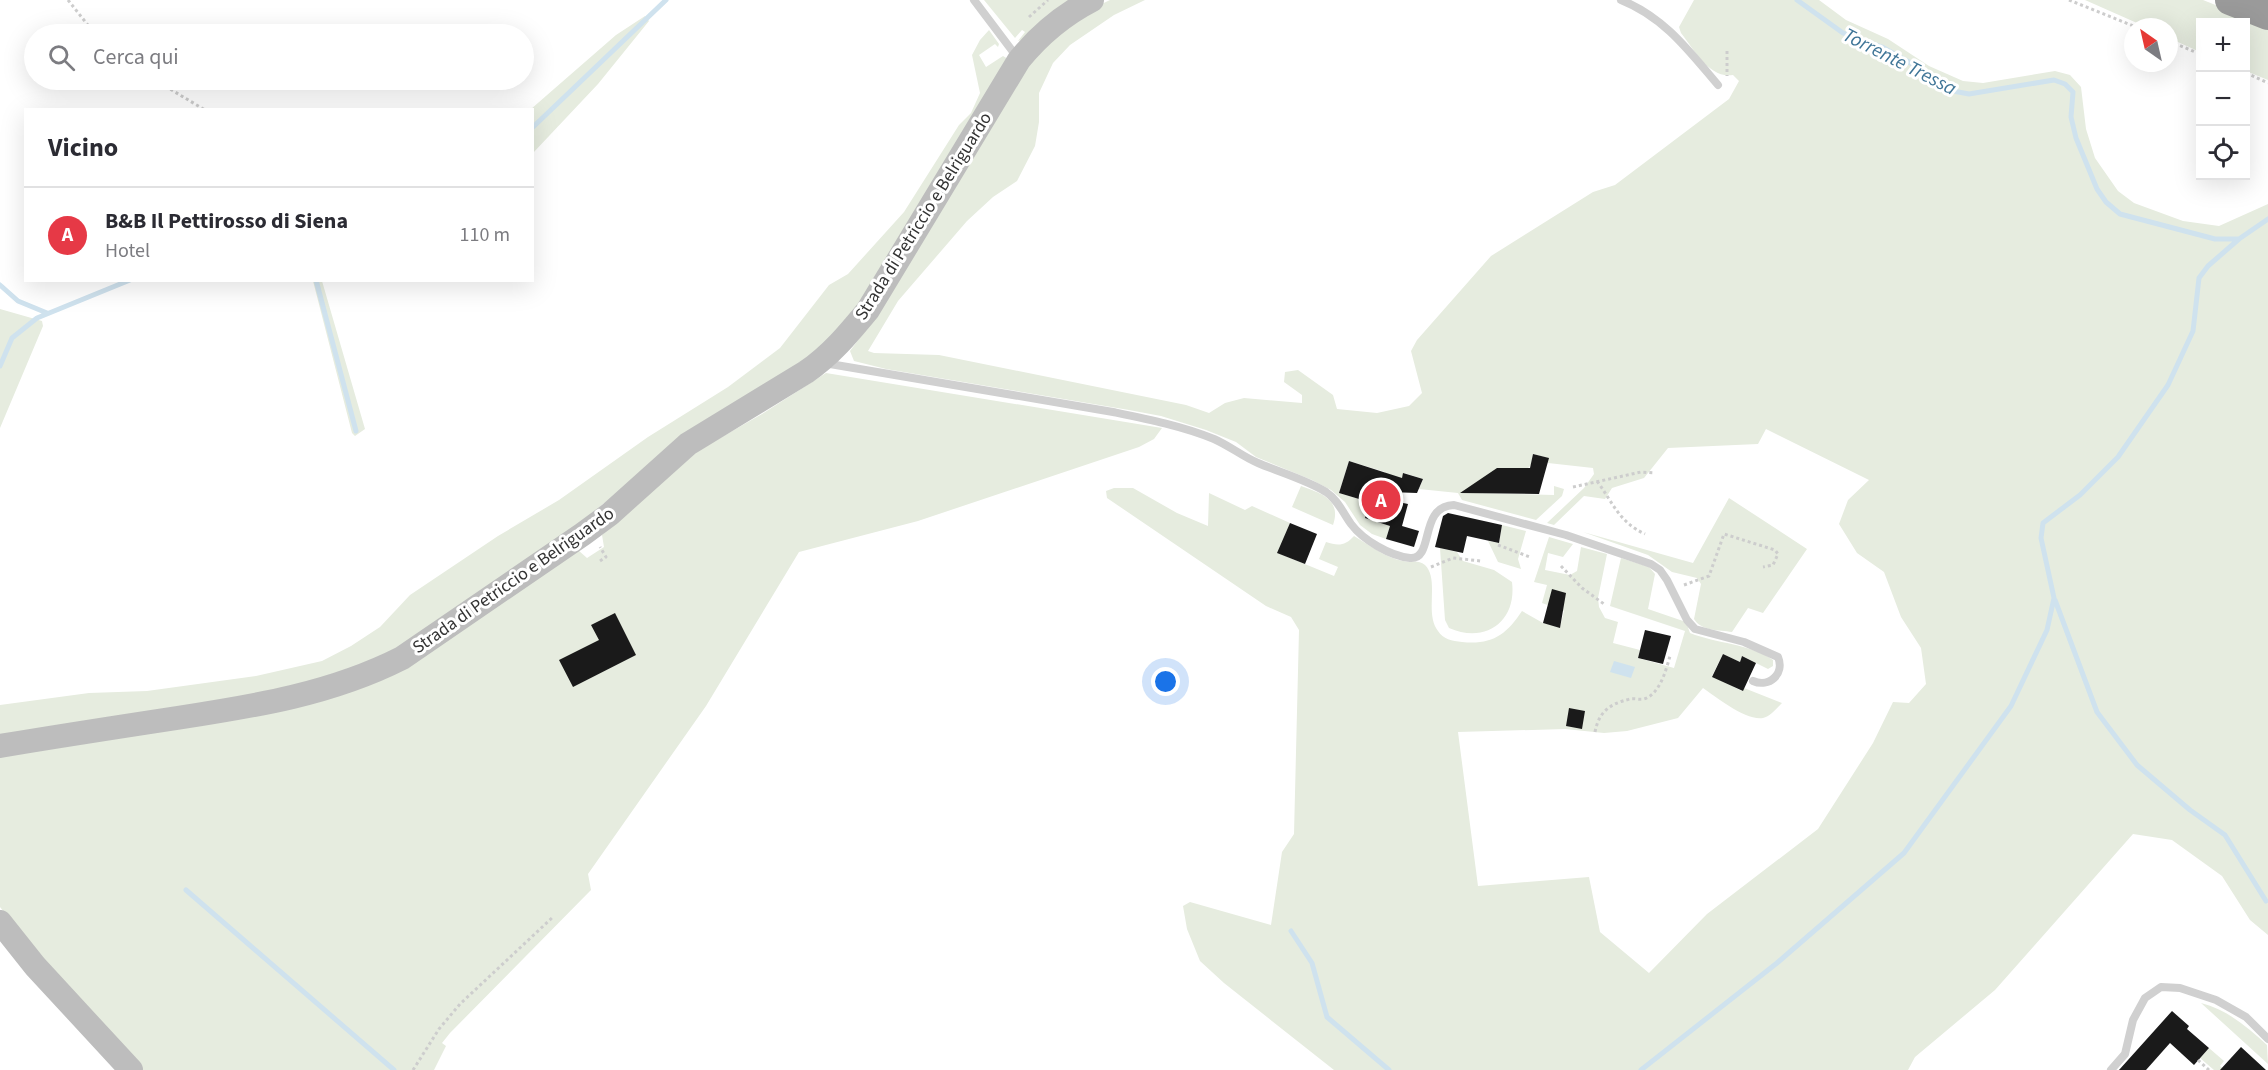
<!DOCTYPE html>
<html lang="it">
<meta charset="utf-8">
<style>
:root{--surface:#fff;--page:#f7f7f7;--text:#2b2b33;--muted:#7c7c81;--line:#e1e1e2;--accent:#e63946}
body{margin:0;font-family:"Source Sans 3",sans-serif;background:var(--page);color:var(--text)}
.controls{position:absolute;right:18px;top:18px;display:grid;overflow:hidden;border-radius:0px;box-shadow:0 6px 24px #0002}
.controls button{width:54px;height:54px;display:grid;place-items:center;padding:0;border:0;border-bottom:2px solid var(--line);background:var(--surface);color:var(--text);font:30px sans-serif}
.compass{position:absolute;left:2124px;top:18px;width:54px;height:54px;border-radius:50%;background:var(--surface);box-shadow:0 6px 24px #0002;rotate:326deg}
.you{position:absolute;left:1166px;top:682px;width:21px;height:21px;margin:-15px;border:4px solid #fff;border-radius:50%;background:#1a73e8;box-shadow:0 0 0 9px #1a73e833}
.badge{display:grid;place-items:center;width:39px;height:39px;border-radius:50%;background:var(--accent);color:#fff;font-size:20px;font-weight:700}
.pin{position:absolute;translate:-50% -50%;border:3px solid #fff;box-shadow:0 2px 6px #0006}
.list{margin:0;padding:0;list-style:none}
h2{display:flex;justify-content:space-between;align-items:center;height:78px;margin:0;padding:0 24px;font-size:26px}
h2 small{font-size:20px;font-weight:400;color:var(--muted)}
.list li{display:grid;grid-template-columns:39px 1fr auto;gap:18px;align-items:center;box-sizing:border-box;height:96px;padding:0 24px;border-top:2px solid var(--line)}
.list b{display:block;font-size:22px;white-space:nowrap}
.list p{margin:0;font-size:20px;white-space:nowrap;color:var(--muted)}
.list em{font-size:20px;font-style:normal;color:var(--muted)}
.icon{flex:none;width:33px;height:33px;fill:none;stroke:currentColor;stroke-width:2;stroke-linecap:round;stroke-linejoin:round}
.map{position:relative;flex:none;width:2268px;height:1070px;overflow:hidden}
.search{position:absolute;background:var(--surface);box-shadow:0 6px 24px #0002;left:24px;top:24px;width:510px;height:66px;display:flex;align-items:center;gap:15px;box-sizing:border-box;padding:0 21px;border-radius:33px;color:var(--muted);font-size:22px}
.panel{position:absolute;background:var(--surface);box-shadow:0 6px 24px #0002;left:24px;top:108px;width:510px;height:174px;border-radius:0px}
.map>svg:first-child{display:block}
.green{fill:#e6ecdf}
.water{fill:#cfe2ee}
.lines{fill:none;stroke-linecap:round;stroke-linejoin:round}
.stream{stroke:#cfe2ee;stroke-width:5}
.building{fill:#1a1a1a}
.path{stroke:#cdcdcd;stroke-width:3;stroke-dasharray:3 3;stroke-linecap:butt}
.lane{stroke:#d0d0d0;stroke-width:8}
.secondary{stroke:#bdbdbd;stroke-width:24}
.highway{stroke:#9a9a9a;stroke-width:30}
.labels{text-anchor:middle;stroke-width:6;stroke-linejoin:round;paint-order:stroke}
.street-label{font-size:18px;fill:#333;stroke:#fff}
.water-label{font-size:20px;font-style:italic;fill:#3f7597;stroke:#fff}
</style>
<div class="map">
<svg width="2268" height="1070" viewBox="0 0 2268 1070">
<rect width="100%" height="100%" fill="#fff"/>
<!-- green -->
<path class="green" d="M 984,0 L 1077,0 L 1025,39 L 1018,41 L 1025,32 L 1022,30 L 1015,38 Z
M 1110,0 L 1145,0 L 1114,15 L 1070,45 L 1053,63 L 1039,93 L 1039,122 L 1035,146 L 1017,181 L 993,197 L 967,221 L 898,301 L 868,351 L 874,353 L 939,355 L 1186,405 L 1209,413 L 1225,403 L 1244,398 L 1302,403 L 1302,395 L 1284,382 L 1285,372 L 1298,370 L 1333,395 L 1337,409 L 1377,413 L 1409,406 L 1422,393 L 1411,351 L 1417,340 L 1491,256 L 1593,192 L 1615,185 L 1729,99 L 1739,81 L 1733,75 C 1709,79 1694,49 1681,33 L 1679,27 L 1694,0 L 1819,0 L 1846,20 L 1888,39 L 1929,66 L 1963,81 L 1983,83 L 2055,71 L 2070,75 L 2081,87 L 2086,129 L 2095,158 L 2118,191 L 2134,203 L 2183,221 L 2219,226 L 2268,204 L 2268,935 L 2250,920 L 2222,876 L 2172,840 L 2133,834 L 1995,990 L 1915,1057 L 1908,1070 L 1334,1070 L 1224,983 L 1200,961 L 1187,929 L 1183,906 L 1190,902 L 1271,925 L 1282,852 L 1294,834 L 1299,630 L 1291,617 L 1266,606 L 1107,498 L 1106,491 L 1114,488 L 1133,488 L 1177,513 L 1208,526 L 1209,493 L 1245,510 L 1252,506 L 1290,523 L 1278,553 L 1334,576 L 1338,567 L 1319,559 L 1326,542 C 1338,546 1345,546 1354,536 C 1369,545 1386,558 1403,561 C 1411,563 1418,559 1425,565 C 1440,580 1424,613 1438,631 C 1443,639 1452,641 1462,642 C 1492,645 1506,635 1522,611 L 1543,623 L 1560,627 L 1564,611 L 1542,603 L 1547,585 L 1534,582 L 1549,537 L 1573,544 L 1563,557 L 1548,553 L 1545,570 L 1570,575 L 1577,571 L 1581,547 L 1607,554 L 1598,598 L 1599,607 L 1605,618 L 1618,622 L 1613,643 L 1640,650 L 1638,658 L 1674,668 L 1685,631 L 1610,606 L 1621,558 L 1649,567 L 1655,574 L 1648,609 L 1686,622 L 1690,633 C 1717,644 1749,643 1773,660 L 1773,666 L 1768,669 L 1742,656 L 1740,662 L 1723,654 L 1712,676 L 1742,691 L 1744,688 L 1782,703 C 1777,708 1770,717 1763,718 C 1746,721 1716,697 1703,688 L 1678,718 L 1627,731 L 1604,733 L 1565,729 L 1458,732 L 1478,886 L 1589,877 L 1600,932 L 1649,973 L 1707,914 L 1818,829 L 1873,743 L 1893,702 L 1909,703 L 1926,684 L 1921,648 L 1901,617 L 1884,572 L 1857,553 L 1839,524 L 1848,500 L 1869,480 L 1766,429 L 1758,444 L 1668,448 L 1644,478 L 1612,488 L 1605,499 L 1584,496 L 1554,525 L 1547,523 L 1584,488 L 1594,474 L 1593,468 L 1548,463 L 1548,458 L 1533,454 L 1531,465 L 1528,468 L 1473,493 L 1554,495 L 1554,486 L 1564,489 L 1562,496 L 1536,520 L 1462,500 L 1458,493 L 1419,489 L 1423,479 L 1404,473 L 1396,494 L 1381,489 L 1385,472 L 1349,461 L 1339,493 L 1369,502 L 1365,518 L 1390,526 L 1386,539 L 1372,534 L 1360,525 L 1345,502 L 1331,490 L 1312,480 L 1256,457 L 1236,442 L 1206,430 L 1161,416 L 1129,410 L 886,369 L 854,361 L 850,351 L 876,316 L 1028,64 L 1077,16 Z
M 2085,0 L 2203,0 L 2268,26 L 2268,80 L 2246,71 L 2246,22 L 2200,22 L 2200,52 L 2169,38 L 2169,27 L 2146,27 Z
M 645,16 L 649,21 L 598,84 L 533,153 L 532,110 L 531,109 L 616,35 Z
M 989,30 L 999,44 L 998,47 L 995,44 L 979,55 L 986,67 L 1003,56 L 1008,59 L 859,306 L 807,361 L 603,504 L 575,527 L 396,650 L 374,661 L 268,694 L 0,737 L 0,705 L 89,693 L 147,691 L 256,676 L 322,661 L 351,646 L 380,627 L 410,595 L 498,536 L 559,500 L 648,437 L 728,387 L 780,348 L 829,285 L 848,274 L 904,212 L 959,125 L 971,113 L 980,93 L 972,55 L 980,40 Z
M 313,281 L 322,281 L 365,429 L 355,436 L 352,433 Z
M 0,309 L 42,321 L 43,326 L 0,428 Z
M 826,373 L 1162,428 L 1154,439 L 1139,447 L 918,521 L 799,552 L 706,706 L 588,874 L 591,890 L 450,1033 L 442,1043 L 446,1046 L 434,1070 L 143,1070 L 40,960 L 0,907 L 0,754 L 326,696 L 578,550 L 587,558 L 604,547 L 602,535 L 699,450 L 762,414 Z
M 1301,486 C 1320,493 1342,499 1333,525 L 1292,507 Z
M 1729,498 L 1807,549 L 1763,613 L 1748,608 L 1732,632 C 1719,630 1701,631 1694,619 L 1701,584 L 1697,578 L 1672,572 L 1648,555 L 1583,532 L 1693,563 Z
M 1502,525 L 1526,531 L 1518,559 L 1521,569 L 1498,562 L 1488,541 L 1499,543 Z
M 1440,548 L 1457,552 L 1463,561 L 1494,570 L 1512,582 C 1517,622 1485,644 1449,628 L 1445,620 Z
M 2201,1003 C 2228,1010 2247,1027 2267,1045 L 2268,1064 Z
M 2209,1048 L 2224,1061 L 2220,1066 L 2225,1070 L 2214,1070 L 2200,1058 Z"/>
<!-- water -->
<path class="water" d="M 1614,661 L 1635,667 L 1631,678 L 1610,672 Z"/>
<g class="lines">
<!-- stream -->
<path class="stream" d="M 1797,0 L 1843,33 L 1882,47 L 1923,70 L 1953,91 L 1969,94 L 2054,80 L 2065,84 L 2073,92 L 2071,117 L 2076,138 L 2097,189 L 2106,202 L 2120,214 L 2215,239 L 2239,239 L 2268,219
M 532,128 L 666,0
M 316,280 L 356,431
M 0,285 L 18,301 L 47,313
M 0,366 L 12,338 L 37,318 L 130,280
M 2055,600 L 2097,712 L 2137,765 L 2190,810 L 2225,835 L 2266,901
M 186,890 L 394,1070
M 1291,931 L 1312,963 L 1327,1017 L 1389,1070
M 1641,1070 L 1777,963 L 1904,853 L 2011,706 L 2047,630 L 2054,598 L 2041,538 L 2043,523 L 2080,495 L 2118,457 L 2168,385 L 2193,331 L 2199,278 L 2208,266 L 2239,239"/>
</g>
<!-- building -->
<path class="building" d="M 1533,454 L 1549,458 L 1539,494 L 1460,493 L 1497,468 L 1530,468 Z
M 1349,461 L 1402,478 L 1403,473 L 1423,479 L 1417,493 L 1389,492 L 1389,500 L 1408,504 L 1402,526 L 1419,531 L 1414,547 L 1386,539 L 1390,526 L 1365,518 L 1369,502 L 1339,493 Z
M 1448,513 L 1502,525 L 1499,543 L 1467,536 L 1463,553 L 1435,547 L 1443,516 Z
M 1290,523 L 1317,534 L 1305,564 L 1277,553 Z
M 1552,589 L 1566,593 L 1560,628 L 1543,623 Z
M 615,613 L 636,655 L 573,687 L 559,660 L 599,640 L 591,625 Z
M 1645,630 L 1671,636 L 1663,664 L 1638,658 Z
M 1723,654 L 1740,662 L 1742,656 L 1756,663 L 1743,691 L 1712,677 Z
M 1569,708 L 1585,711 L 1582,729 L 1566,726 Z
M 2172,1011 L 2189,1026 L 2187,1029 L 2209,1048 L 2194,1065 L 2170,1043 L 2146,1070 L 2119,1070 Z
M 2241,1047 L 2266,1070 L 2220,1070 Z"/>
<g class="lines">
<!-- path -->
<path class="path" d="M 68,0 L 95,34
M 2069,0 L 2136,27
M 1029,17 L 1048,0
M 2169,41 L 2200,54
M 1727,51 L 1727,76
M 2246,73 L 2268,83
M 155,80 L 205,110
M 1597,481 C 1613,503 1619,522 1645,534
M 1573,487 L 1641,472 L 1655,473
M 1498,545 L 1530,557
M 600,561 L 606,557 L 600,547
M 1561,566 L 1582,588 L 1604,604
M 1431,567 L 1453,558 L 1481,561
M 1684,585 L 1709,576 L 1724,534 L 1775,550 L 1778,554 L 1773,565 L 1763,567
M 1595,732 C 1599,712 1609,704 1630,699 C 1634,698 1639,700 1644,699 C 1660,694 1666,670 1670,656
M 2198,1060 L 2209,1070
M 413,1070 L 439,1029 L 460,1004 L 554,916"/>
<!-- lane -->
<path class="lane" d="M 974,0 L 1017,57
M 1621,0 C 1664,17 1689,51 1718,85
M 824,363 L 1113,412 C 1147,419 1182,426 1214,439 C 1230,446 1243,457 1258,463 C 1279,472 1307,480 1326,492 C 1338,500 1343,513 1351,524 C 1363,540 1390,556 1410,558 C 1435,560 1418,506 1454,505 L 1566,535 L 1651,564 L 1660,570 L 1667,580 L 1687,620 L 1695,629 L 1744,642 L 1778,657 C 1785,674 1769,688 1753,681
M 2111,1070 L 2125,1054 L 2133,1020 L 2145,998 L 2161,987 L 2180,988 L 2216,1000 L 2246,1017 L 2268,1039"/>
<!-- secondary -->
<path class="secondary" d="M 0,746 C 59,736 118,727 177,718 C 255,706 331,694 402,658 L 583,534 L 610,514 L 688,444 L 806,372 C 831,355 849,333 868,310 L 1019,60 C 1040,34 1063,15 1092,0
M 0,922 L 35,966 L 131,1070"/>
<!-- highway -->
<path class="highway" d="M 2230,0 L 2268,15"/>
</g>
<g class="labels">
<!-- street labels -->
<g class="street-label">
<text transform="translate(923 216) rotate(-58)" y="6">Strada di Petriccio e Belriguardo</text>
<text transform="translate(513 580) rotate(-35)" y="6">Strada di Petriccio e Belriguardo</text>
</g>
<!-- water labels -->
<g class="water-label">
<text transform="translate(1900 61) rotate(27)" y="7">Torrente Tressa</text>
</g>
</g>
</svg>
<div class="controls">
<button>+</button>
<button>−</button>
<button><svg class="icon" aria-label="locate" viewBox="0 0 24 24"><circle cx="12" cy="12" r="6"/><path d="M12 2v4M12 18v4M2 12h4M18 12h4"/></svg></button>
</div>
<svg class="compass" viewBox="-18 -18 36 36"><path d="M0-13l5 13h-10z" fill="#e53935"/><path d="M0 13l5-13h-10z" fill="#7c7c81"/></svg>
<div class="you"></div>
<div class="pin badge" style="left:1381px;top:500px">A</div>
<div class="search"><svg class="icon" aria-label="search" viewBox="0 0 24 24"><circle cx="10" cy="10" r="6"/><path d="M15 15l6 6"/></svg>Cerca qui</div>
<section class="panel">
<h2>Vicino<small></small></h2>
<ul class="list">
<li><span class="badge">A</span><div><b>B&amp;B Il Pettirosso di Siena</b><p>Hotel</p></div><em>110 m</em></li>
</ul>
</section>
</div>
